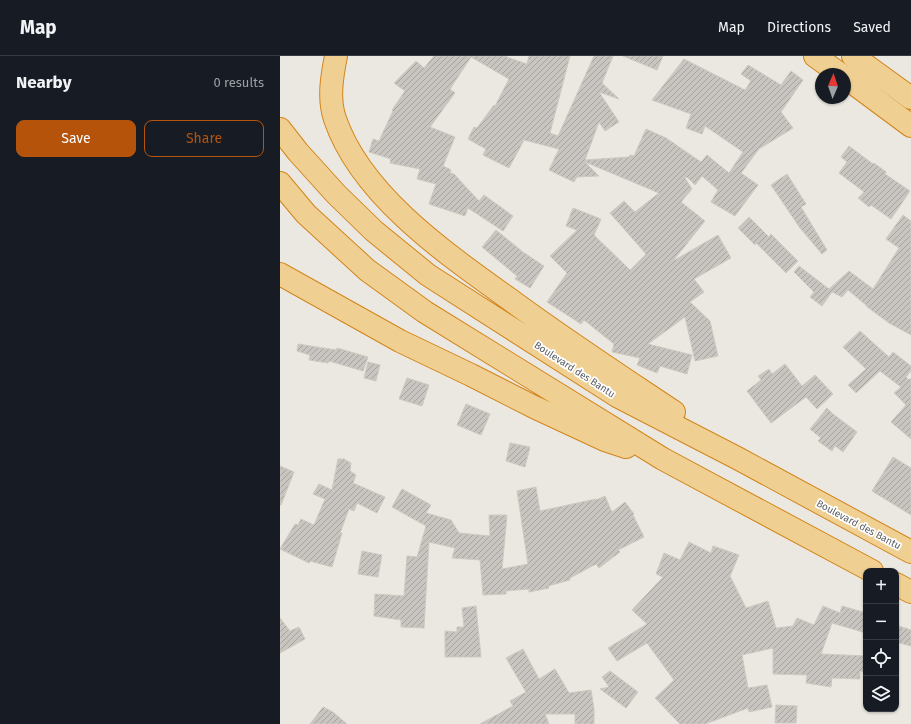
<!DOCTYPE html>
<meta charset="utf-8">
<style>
:root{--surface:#171b24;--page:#242831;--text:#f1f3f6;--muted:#9ea1a6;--line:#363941;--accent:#b45309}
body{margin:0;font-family:"Fira Sans",sans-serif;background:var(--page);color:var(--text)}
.controls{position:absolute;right:12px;bottom:12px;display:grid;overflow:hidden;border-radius:8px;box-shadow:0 1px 3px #0004}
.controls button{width:36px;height:36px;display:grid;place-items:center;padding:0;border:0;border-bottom:1px solid var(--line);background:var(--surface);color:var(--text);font:20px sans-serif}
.compass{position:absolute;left:535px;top:12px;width:36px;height:36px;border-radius:50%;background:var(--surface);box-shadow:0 1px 3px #0004;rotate:2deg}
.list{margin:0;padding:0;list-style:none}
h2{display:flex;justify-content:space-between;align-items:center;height:52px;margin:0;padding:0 16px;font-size:17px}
h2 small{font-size:13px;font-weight:400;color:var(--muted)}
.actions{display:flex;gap:8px;padding:12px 16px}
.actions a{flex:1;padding:9px 0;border:1px solid var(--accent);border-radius:8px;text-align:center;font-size:14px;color:var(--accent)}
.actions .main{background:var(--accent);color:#fff}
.icon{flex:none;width:22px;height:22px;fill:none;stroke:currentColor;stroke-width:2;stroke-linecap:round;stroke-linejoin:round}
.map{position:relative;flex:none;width:631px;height:668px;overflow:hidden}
header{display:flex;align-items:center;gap:24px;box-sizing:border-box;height:56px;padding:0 20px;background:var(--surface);border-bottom:1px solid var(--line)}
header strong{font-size:19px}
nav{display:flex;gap:22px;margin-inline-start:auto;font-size:14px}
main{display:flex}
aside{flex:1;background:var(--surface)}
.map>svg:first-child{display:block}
.building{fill:url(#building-hatch);stroke:#cfc9c0}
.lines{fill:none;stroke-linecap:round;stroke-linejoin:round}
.highway-casing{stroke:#d2851a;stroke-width:24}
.highway{stroke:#f0cf93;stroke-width:22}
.labels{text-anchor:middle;stroke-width:3.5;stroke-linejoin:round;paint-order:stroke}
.street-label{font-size:10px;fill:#5a5d60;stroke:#fff}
</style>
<header>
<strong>Map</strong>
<nav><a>Map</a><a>Directions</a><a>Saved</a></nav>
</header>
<main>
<aside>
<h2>Nearby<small>0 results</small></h2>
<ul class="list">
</ul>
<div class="actions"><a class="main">Save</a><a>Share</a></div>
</aside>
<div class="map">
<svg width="631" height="668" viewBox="0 0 631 668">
<defs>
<pattern id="building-hatch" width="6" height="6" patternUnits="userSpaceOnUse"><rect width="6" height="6" fill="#c8c5c0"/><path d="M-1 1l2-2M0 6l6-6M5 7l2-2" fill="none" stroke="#a5a39f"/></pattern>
</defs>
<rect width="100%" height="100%" fill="#ebe8e1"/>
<!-- building -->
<path class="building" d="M 154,0 L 224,0 L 247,8 L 249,0 L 290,0 L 270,77 L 278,80 L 314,0 L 333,0 L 322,27 L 339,43 L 319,36 L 339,66 L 325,75 L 319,66 L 305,104 L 349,101 L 350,99 L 354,100 L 366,73 L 386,82 L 421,106 L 427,99 L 449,117 L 463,96 L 425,70 L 422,78 L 406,72 L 411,58 L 372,44 L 404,3 L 465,34 L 471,25 L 461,18 L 468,9 L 501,29 L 511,15 L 523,24 L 501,56 L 513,72 L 479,93 L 461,117 L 478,129 L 455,160 L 431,146 L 438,134 L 422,120 L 415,129 L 407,121 L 405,122 L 412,133 L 401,146 L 425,165 L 393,205 L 438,179 L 451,202 L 414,223 L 424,236 L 410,246 L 430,265 L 438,300 L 415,305 L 405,261 L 368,288 L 412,299 L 407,318 L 380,310 L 377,317 L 357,309 L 360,302 L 332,296 L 334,288 L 304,264 L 301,268 L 267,246 L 287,217 L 270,200 L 297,174 L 286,170 L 293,152 L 321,163 L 314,179 L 350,214 L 366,198 L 330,157 L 344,145 L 355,156 L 379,137 L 305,106 L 319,120 L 297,121 L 294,126 L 269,114 L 279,93 L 244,84 L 229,112 L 203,99 L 206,93 L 188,83 L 194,71 L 197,72 L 214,49 L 215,50 L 229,23 L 191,1 L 170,33 L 175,37 L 150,71 L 175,81 L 163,110 L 171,114 L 170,117 L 174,118 L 199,145 L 204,139 L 233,160 L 223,175 L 188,152 L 185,160 L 149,148 L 156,128 L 137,123 L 140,113 L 110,107 L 111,103 L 89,96 L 93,83 L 99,85 L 113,55 L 112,54 L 125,35 L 114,27 L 136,5 L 144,12 Z
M 343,0 L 383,0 L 377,14 Z
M 569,90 L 593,108 L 594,107 L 606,116 L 605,118 L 630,135 L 611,163 L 591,149 L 589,151 L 578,142 L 584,136 L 559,117 L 567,106 L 561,101 Z
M 507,118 L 526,148 L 521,151 L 547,194 L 542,198 L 520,172 L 491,129 Z
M 623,159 L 631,165 L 631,279 L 609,267 L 586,250 L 586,249 L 568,234 L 562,241 L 552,236 L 542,250 L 530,241 L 534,236 L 514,216 L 519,210 L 549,233 L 569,215 L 593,233 L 619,192 L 606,183 Z
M 469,161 L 489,181 L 491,178 L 518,205 L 506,217 L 476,187 L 475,189 L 458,172 Z
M 216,174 L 243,196 L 264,210 L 250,232 L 235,223 L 237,220 L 202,191 Z
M 580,275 L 609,301 L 613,296 L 631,310 L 631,315 L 626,321 L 629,324 L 631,322 L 631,383 L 611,366 L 626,349 L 614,337 L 621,331 L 600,315 L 576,337 L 568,329 L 586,313 L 563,291 Z
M 18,288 L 56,294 L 57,292 L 88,301 L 83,315 L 49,305 L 48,307 L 29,304 L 30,299 L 17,295 Z
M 88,306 L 100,309 L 96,325 L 84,322 Z
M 505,308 L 522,330 L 535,319 L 553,338 L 537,353 L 526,341 L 491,367 L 467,335 L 481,324 L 478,320 L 489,313 L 492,318 Z
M 127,322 L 149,329 L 142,350 L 119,343 Z
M 186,348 L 210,358 L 201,379 L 177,369 Z
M 547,352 L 553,358 L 577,376 L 563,396 L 555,390 L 552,395 L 538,385 L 541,382 L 530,373 Z
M 230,387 L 250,391 L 245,411 L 226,405 Z
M 613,401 L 631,412 L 631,459 L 592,435 Z
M 58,403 L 64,403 L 71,407 L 70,415 L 76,419 L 73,427 L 105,441 L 97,457 L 77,447 L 74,455 L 69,453 L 60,477 L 62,477 L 52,511 L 30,505 L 29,507 L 0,493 L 15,468 L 18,469 L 21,463 L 34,469 L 45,443 L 33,438 L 39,428 L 52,434 Z
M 0,410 L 14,416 L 1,449 L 0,449 Z
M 256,431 L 260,455 L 316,443 L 316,444 L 325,440 L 332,456 L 345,446 L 354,458 L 353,459 L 364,481 L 338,494 L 340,496 L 319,512 L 316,508 L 290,522 L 290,524 L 268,530 L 269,532 L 249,536 L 249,533 L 226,535 L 226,538 L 203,539 L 200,504 L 172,502 L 175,492 L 149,486 L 144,572 L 121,571 L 121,564 L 94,560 L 95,538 L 124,540 L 127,500 L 137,501 L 146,470 L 112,451 L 122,433 L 151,449 L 146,457 L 171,464 L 179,477 L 210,480 L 209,459 L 227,459 L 222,513 L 248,508 L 237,435 Z
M 409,486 L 431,497 L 433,490 L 459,499 L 450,520 L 466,552 L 488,545 L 496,572 L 513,570 L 517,562 L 534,569 L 543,550 L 560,557 L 562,550 L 586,557 L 586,577 L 552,567 L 541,598 L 586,600 L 585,616 L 580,615 L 580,623 L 552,622 L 551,631 L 526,627 L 527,619 L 493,618 L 493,592 L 462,599 L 468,632 L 487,629 L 492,651 L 469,656 L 468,652 L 425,668 L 400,668 L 375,642 L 394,624 L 367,587 L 337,605 L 328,592 L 367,568 L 352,554 L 383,521 L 376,518 L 384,497 L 400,504 Z
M 82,495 L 102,499 L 98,521 L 78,518 Z
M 196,550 L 201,601 L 165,601 L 165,575 L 177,576 L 177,571 L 184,571 L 182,552 Z
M 0,562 L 10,575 L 19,571 L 25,583 L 0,597 Z
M 616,569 L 631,574 L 631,590 L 616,586 Z
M 243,593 L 259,623 L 275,613 L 289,637 L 311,634 L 314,653 L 314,668 L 295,668 L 295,658 L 265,658 L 269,668 L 200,668 L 233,650 L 230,645 L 246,636 L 226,602 Z
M 330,615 L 358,636 L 346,652 L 320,633 L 329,631 L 322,621 Z
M 496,649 L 517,650 L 516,667 L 495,667 Z
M 43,651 L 53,656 L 67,668 L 30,668 Z"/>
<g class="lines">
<defs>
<path id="highway" d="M 56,0 C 52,20 48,43 55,63 C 81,140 168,199 232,245 C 285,284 340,320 394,356
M 535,0 L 560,18
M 573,0 L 631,42
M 565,21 L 631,70
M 0,73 L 18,96 L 56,138 L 94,175 L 148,219 L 337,340 L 459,403 L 631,496
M 0,127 L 26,158 L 87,214 L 145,256 L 383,403 L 592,515
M 0,218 L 120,285 L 191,319 L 254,351 L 325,384 L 346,391
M 616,528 L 631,536"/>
</defs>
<!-- highway casing -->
<use href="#highway" class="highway-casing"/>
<!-- highway -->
<use href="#highway" class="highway"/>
</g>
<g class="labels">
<!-- street labels -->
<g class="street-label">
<text transform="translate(295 313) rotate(33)" y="4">Boulevard des Bantu</text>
<text transform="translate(579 468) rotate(28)" y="4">Boulevard des Bantu</text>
</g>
</g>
</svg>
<div class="controls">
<button>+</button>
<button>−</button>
<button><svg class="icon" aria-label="locate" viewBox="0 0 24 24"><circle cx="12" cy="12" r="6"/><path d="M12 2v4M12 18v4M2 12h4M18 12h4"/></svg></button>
<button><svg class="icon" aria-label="layers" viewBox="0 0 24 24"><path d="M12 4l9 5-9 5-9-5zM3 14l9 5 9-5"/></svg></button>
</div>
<svg class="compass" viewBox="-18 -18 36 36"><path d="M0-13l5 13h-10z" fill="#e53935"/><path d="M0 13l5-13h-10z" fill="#9ea1a6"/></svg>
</div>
</main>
